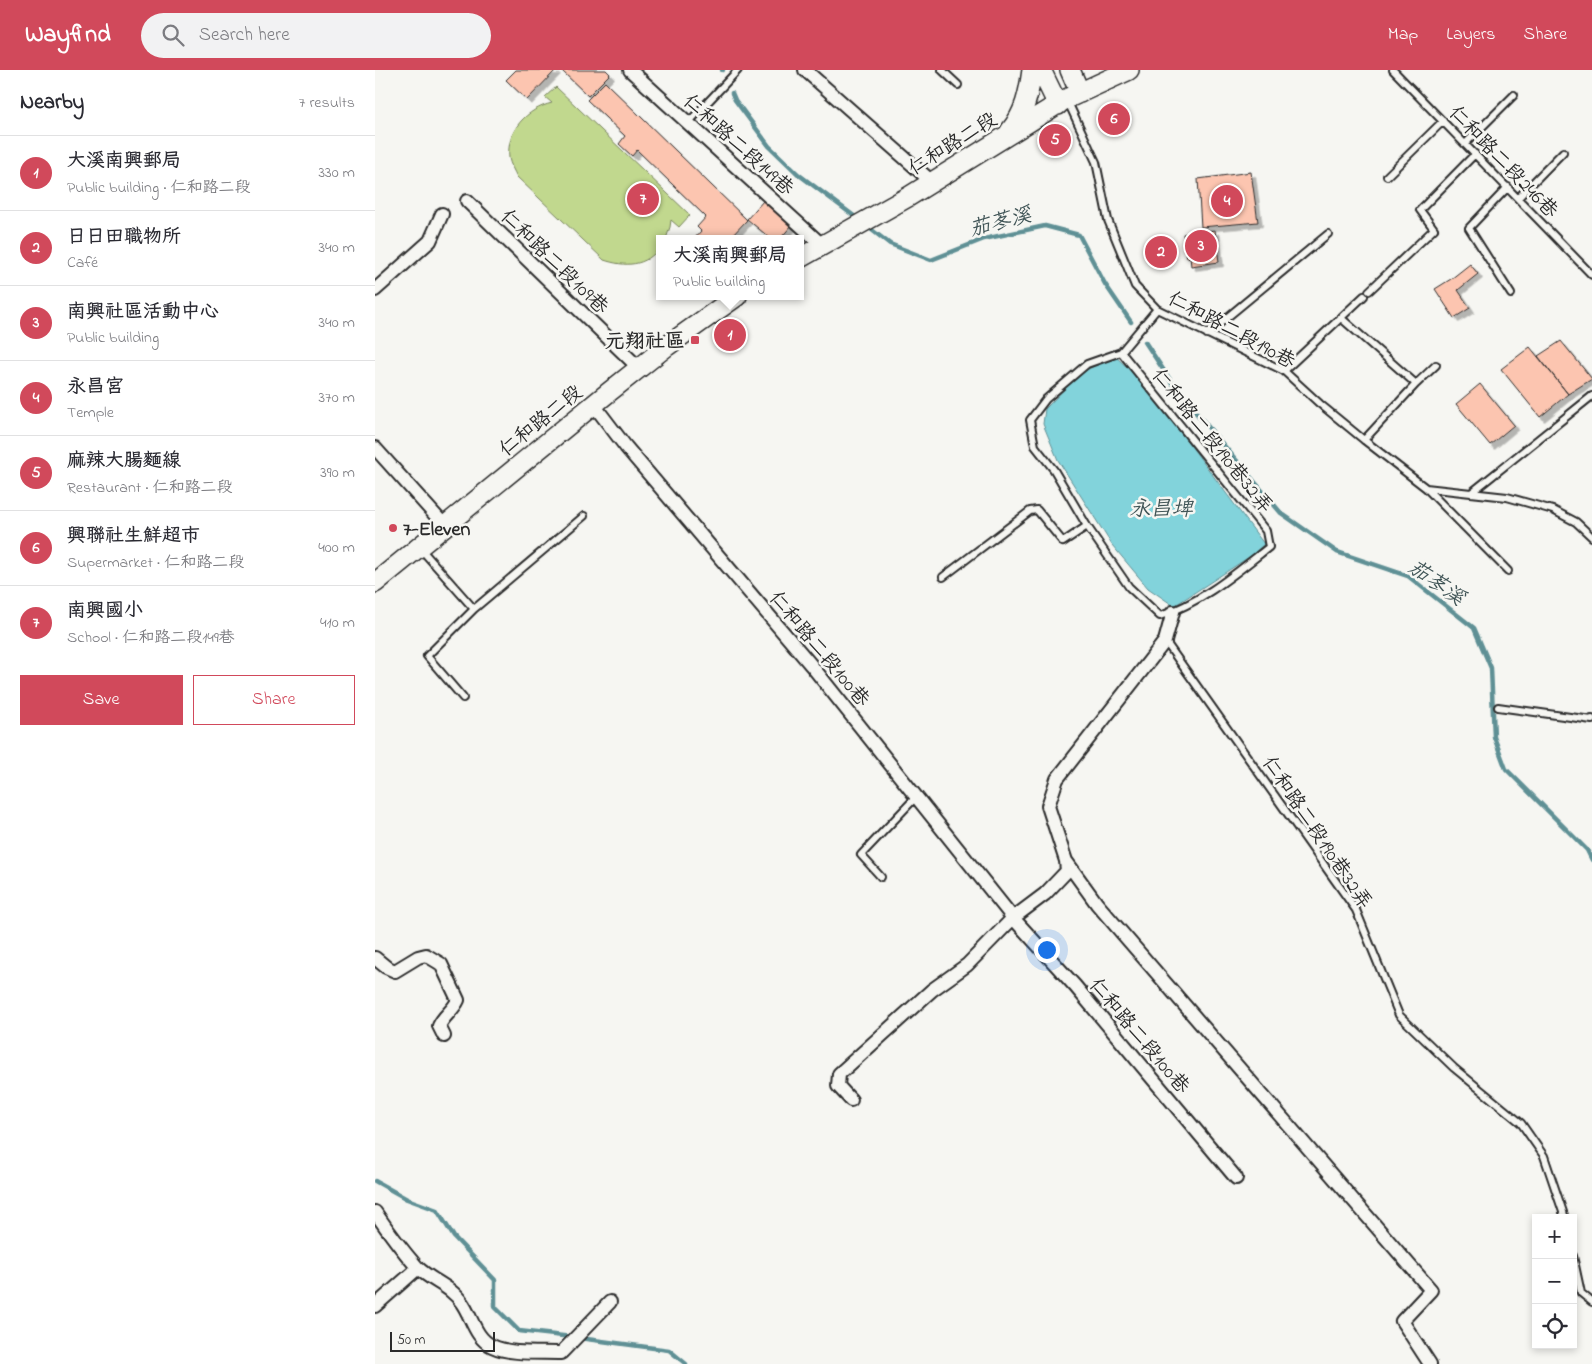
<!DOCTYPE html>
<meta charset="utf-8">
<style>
:root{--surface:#fff;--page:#f2f2f3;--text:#2b2b33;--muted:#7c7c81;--line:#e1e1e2;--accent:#d1495b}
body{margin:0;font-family:"Indie Flower","LXGW WenKai TC",sans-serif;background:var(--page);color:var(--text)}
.controls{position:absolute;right:15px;bottom:15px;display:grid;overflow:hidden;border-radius:0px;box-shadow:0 2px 8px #0003}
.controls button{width:45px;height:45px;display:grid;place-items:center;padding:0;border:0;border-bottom:1px solid var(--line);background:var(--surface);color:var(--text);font:25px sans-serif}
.scale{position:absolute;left:15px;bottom:12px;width:105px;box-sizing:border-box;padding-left:5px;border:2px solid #2b2b2b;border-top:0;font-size:14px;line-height:18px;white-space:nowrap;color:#2b2b2b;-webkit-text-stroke:4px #f6f6f2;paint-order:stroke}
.you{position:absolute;left:671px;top:879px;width:18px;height:18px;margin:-12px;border:4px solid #fff;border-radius:50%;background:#1a73e8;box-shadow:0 0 0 8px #1a73e833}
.badge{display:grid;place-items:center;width:32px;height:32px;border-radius:50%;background:var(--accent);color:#fff;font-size:16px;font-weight:700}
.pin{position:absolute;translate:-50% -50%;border:2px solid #fff;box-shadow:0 1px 5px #0006}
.popup{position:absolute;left:281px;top:165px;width:148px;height:65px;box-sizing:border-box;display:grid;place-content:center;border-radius:0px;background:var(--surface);filter:drop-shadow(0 1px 4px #0005);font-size:16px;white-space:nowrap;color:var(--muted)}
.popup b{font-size:19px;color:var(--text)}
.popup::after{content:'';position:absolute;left:50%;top:100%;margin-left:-10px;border:10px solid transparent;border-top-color:var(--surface)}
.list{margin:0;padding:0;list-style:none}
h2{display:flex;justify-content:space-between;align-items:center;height:65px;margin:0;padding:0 20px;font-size:21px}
h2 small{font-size:16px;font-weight:400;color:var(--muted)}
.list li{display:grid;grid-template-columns:32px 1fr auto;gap:15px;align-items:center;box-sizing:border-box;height:75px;padding:0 20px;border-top:1px solid var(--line)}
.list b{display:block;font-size:19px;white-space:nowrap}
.list p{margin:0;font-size:16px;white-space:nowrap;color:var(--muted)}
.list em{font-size:16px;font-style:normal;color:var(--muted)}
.actions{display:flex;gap:10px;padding:15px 20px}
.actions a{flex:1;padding:11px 0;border:1px solid var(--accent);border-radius:0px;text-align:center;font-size:18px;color:var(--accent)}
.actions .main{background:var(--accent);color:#fff}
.icon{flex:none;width:28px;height:28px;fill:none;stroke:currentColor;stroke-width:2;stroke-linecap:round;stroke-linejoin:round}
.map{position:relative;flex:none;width:1217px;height:1294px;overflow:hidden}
header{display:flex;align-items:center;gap:30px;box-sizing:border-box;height:70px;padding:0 25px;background:var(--accent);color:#fff}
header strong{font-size:24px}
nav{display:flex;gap:28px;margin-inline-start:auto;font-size:18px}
.search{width:350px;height:45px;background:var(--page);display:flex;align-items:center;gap:12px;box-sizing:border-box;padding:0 18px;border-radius:28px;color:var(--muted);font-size:19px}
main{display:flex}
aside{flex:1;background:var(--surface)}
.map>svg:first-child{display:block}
.green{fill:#c1d88e;stroke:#76825c}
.water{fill:#82d3db;stroke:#5f9095}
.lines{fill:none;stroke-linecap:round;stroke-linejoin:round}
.stream{stroke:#5f9095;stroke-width:4.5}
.building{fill:#fcc5b0;stroke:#2b2b2b;filter:url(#shadow)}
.lane-casing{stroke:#2b2b2b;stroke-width:10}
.street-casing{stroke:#2b2b2b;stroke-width:16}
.secondary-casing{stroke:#2b2b2b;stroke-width:22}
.lane{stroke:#f6f6f2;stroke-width:6}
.street{stroke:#f6f6f2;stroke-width:12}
.secondary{stroke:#f6f6f2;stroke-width:19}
.poi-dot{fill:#d1495b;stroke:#f6f6f2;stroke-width:2}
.labels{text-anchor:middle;stroke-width:5;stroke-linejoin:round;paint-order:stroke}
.street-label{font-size:20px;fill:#2b2b2b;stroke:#f6f6f2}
.poi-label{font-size:20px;font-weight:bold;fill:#2b2b2b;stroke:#f6f6f2;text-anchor:end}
.water-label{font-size:21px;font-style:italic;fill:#415557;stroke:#f6f6f2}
</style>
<header>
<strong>Wayfind</strong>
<div class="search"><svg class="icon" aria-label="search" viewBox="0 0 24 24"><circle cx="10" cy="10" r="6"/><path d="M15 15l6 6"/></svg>Search here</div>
<nav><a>Map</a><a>Layers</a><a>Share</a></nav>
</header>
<main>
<aside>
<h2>Nearby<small>7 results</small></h2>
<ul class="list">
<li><span class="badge">1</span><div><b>大溪南興郵局</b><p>Public building · 仁和路二段</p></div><em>330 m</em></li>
<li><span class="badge">2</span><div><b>日日田職物所</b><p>Café</p></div><em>340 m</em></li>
<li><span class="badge">3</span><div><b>南興社區活動中心</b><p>Public building</p></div><em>340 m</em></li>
<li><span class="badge">4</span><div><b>永昌宮</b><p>Temple</p></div><em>370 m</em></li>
<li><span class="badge">5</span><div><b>麻辣大腸麵線</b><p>Restaurant · 仁和路二段</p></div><em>390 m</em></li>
<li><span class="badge">6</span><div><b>興聯社生鮮超市</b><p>Supermarket · 仁和路二段</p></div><em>400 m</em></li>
<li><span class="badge">7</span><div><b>南興國小</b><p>School · 仁和路二段149巷</p></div><em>410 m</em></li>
</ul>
<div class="actions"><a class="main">Save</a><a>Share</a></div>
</aside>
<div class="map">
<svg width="1217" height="1294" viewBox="0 0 1217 1294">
<defs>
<filter id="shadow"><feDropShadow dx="4.5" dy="4.5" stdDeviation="0" flood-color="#0004"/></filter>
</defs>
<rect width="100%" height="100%" fill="#f6f6f2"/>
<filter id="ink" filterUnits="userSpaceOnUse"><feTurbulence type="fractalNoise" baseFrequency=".02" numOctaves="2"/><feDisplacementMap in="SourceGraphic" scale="10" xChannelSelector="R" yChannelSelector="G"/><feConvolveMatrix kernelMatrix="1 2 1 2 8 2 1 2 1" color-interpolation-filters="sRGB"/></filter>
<g filter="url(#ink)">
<!-- green -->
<path class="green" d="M 181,17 L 315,145 L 304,157 L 296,150 L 295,157 L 291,169 L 285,169 L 285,177 C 271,197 250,197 229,190 L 142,107 C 139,101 135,94 134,88 C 131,60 152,39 177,33 L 170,27 Z"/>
<!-- water -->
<path class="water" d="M 740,286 L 769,313 L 889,474 L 877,485 L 799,536 L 773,518 L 737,475 L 683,390 L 668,354 L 670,339 L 705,303 Z"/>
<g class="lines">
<!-- stream -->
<path class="stream" d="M 347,0 L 348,0
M 357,23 L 360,30 L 394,76 L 423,104 L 479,146
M 493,157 L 515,174 L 556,190 L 609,169 L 670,156 L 704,165 L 730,214 L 756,252
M 770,272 L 801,319 L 906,443 L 962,482 L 1033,506 L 1099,558 L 1116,598 L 1119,667 L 1131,699 L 1212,780 L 1217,790
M 0,1111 L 32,1129 L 62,1140 L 79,1167 L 120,1210 L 120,1237 L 144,1261 L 197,1267
M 204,1268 L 294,1280 L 311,1294"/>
</g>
<!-- building -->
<path class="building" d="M 141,0 L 181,0 L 152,30 L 131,10 Z
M 186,0 L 231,0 L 235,4 L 213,26 Z
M 230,12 L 372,150 L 354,169 L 319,169 L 326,161 L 322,157 L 331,147 L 262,80 L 257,86 L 244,74 L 250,66 L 212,30 Z
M 876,102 L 883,152 L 826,157 L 823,109 Z
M 389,130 L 417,155 L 405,169 L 396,169 L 372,149 Z
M 840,160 L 844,192 L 816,196 L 815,187 L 812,188 L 808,164 Z
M 1095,194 L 1103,204 L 1083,220 L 1095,238 L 1079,248 L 1060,219 L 1076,209 Z
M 285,204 L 285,214 L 280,210 Z
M 1186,271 L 1217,309 L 1193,324 L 1163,286 Z
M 1155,277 L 1193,324 L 1165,347 L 1126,299 Z
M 1105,314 L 1139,355 L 1115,375 L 1081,334 Z"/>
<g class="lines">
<defs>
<path id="lane" d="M 567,0 L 583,15
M 1018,0 L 1217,205
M 692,30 L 721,92 L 733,150 L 760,216 L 782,239 L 909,301 L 945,334 L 989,370 L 1051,418 L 1132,427 L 1178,440 L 1201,452 L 1217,467
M 313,53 L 363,0
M 1090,74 L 1139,25
M 1012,106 L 1068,51
M 1133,117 L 1094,158 L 1136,224
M 1143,128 L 1188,82
M 994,221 L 1059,159 L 1045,140 L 1100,84
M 966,248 L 1041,314 L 1061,295
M 832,264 L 953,164
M 746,282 L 891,461 L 894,477 C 861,503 826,533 785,546 L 754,517 L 712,456 L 679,400 L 660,376 L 655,350 L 671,329 L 712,294 Z
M 746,282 L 782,239
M 909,301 L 989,226
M 989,370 L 1041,314
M 1051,418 L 1133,501
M 1096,423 L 1217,326
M 45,478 L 99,539 L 52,586 L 88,628
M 568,507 L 655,441 L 662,440 L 688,472 L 712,456
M 99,539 L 209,446
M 790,571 L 981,840 L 1024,945 L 1079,998 L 1146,1053 L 1169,1086 L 1190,1148
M 1123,637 L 1217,650 L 1217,649
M 506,807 L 486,785 L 541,727
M 1198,1186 L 1206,1223 L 1217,1232"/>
<path id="street" d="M 255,0 L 447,175
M 430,0 L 557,112
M 92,131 L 265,299
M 0,220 L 55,171 L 67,144
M 219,335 L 251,377 L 436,595 L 638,848 L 700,916 L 861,1108
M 0,378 L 70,456
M 691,791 L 722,834 L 1056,1220 L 1027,1251 L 1055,1294
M 0,888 L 11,897 L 20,901 L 43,887 L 51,885 L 66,894 L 83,930 C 78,941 69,945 64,956 L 69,966
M 476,1030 L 463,1016 L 464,1004 L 557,920 L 592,895 L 638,848 L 670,824 L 692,801 L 691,791 L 673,736 L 682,709 L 790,571 L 798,542
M 0,1142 C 13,1161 27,1180 42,1197 C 56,1211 76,1216 87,1233 C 97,1247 100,1268 117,1276 C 136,1285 166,1282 186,1283 L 235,1232
M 0,1236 L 43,1198"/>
<path id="secondary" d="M 666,0 L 683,35
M 695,0 L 705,23
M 635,61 C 650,43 654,23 657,0
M 425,188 L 533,127 L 691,29 L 754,0
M 0,513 L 234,322 L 292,276 L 362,226"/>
</defs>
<!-- lane casing -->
<use href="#lane" class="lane-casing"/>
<!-- street casing -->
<use href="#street" class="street-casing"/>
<!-- secondary casing -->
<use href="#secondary" class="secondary-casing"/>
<!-- lane -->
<use href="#lane" class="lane"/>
<!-- street -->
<use href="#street" class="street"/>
<!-- secondary -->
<use href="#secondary" class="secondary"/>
</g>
</g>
<!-- markers -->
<g class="poi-dot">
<rect x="315" y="265" width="10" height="10" rx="2.5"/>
<circle cx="18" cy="458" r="5"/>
</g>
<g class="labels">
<!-- street labels -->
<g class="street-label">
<text transform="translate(577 73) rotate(-32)" y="7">仁和路二段</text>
<text transform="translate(364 74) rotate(42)" y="7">仁和路二段149巷</text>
<text transform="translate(1129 91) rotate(46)" y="7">仁和路二段246巷</text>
<text transform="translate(180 191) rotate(44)" y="7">仁和路二段109巷</text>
<text transform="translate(857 259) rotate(28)" y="7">仁和路二段190巷</text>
<text transform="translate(165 350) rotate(-39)" y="7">仁和路二段</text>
<text transform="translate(838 370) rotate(51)" y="7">仁和路二段190巷32弄</text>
<text transform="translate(445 578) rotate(50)" y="7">仁和路二段100巷</text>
<text transform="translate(943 762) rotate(56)" y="7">仁和路二段190巷32弄</text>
<text transform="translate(765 965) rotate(50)" y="7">仁和路二段100巷</text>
</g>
<!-- poi labels -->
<g class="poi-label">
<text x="310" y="277">元翔社區</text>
<text x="28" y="465" text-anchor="start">7-Eleven</text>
</g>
<!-- water labels -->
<g class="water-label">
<text transform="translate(625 151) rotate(-14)" y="7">茄苳溪</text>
<text x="786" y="445">永昌埤</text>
<text transform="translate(1062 512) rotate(35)" y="7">茄苳溪</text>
</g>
</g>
</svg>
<div class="controls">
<button>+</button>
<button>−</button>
<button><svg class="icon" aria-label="locate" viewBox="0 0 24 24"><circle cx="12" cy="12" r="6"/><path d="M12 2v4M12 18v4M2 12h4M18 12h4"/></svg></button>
</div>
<div class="scale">50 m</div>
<div class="you"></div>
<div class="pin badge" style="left:355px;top:265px">1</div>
<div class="popup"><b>大溪南興郵局</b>Public building</div>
<div class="pin badge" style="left:786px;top:182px">2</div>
<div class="pin badge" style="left:826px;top:176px">3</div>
<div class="pin badge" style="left:852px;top:131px">4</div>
<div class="pin badge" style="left:680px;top:70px">5</div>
<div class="pin badge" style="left:739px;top:49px">6</div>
<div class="pin badge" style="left:268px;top:129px">7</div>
</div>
</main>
